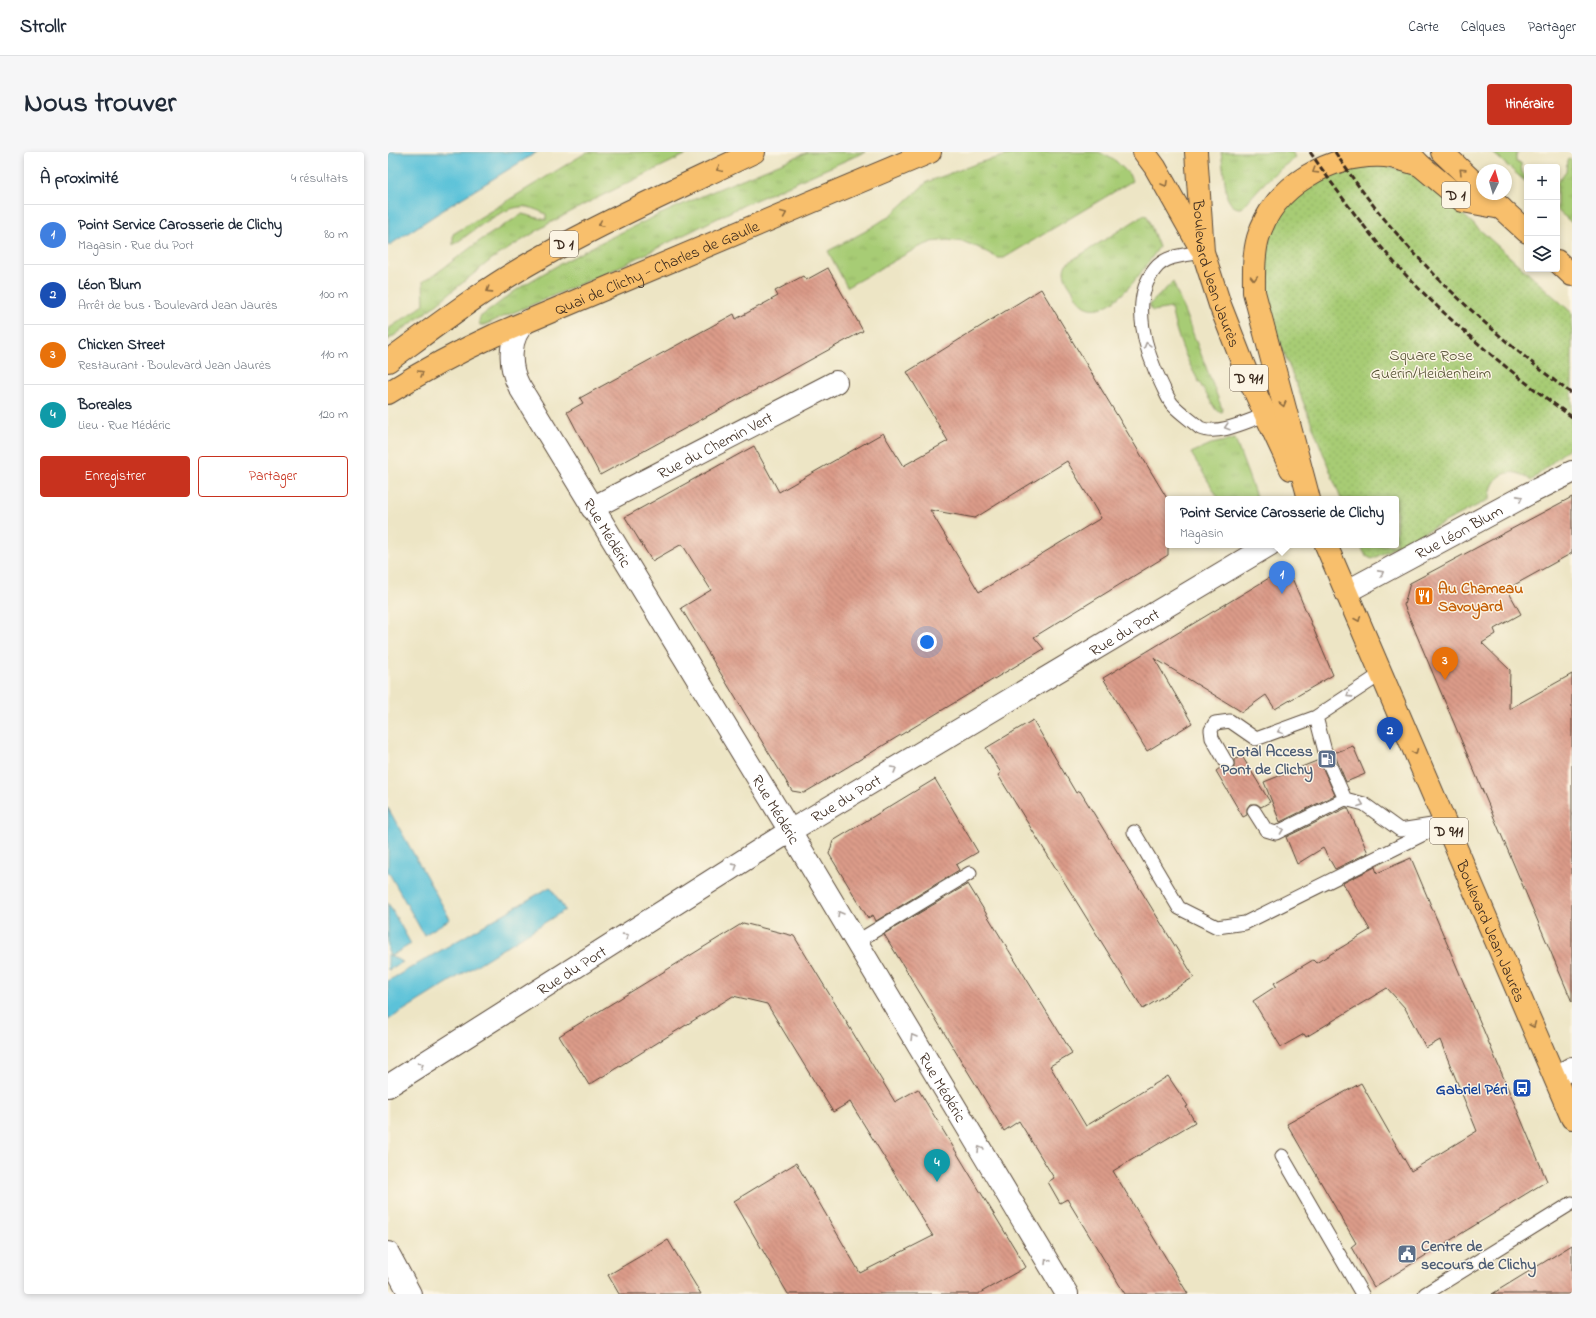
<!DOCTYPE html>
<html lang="fr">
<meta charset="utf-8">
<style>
:root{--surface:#fff;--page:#f6f6f7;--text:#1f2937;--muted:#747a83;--line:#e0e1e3;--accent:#c8321e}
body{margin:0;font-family:"Indie Flower",sans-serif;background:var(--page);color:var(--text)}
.controls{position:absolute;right:12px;top:12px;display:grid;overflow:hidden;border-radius:4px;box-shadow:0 2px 6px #0003}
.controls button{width:36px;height:36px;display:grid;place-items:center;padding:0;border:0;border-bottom:1px solid var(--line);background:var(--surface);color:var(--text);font:20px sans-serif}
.compass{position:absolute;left:1088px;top:12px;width:36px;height:36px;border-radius:50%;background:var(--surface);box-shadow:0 2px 6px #0003;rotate:5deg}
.you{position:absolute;left:539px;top:490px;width:14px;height:14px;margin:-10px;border:3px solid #fff;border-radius:50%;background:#1a73e8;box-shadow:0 0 0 6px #1a73e833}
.badge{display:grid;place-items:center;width:26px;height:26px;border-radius:50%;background:var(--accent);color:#fff;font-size:13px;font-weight:700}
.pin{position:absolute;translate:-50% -33px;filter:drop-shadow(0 1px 2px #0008)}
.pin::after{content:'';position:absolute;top:21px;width:14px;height:12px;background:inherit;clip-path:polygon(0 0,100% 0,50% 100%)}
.popup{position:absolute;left:777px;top:344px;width:234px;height:52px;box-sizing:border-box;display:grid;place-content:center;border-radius:4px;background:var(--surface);filter:drop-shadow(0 1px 3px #0005);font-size:13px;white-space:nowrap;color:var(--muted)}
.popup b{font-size:15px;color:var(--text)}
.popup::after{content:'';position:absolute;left:50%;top:100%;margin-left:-8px;border:8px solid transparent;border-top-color:var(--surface)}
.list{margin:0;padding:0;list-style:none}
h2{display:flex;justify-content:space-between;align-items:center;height:52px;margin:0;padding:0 16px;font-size:17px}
h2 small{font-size:13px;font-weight:400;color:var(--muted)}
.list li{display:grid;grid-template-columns:26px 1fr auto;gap:12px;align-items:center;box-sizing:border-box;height:60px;padding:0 16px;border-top:1px solid var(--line)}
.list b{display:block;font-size:15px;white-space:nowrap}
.list p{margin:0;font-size:13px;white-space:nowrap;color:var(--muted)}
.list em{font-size:13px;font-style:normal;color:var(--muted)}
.actions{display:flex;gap:8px;padding:12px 16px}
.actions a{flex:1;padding:9px 0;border:1px solid var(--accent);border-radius:4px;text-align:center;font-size:14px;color:var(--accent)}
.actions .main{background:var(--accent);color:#fff}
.icon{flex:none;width:22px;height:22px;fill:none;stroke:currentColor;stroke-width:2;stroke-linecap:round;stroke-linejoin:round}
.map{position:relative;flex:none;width:1184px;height:1142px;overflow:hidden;border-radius:4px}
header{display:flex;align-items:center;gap:24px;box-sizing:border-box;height:56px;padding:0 20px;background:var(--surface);border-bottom:1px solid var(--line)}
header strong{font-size:19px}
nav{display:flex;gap:22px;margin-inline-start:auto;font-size:14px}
.intro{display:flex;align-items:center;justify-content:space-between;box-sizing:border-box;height:96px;padding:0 24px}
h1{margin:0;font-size:28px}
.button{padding:10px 18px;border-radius:4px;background:var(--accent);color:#fff;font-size:14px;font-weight:700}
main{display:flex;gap:24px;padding:0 24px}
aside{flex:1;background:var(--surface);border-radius:4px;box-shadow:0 2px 6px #0003}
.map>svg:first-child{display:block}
.grass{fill:url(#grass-tufts);stroke:#717b4a}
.park{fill:url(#park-dots);stroke:#717b4a}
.water{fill:#5cc2d9;stroke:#4c767c}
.building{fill:url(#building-back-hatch);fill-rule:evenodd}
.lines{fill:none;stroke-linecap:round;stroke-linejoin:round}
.lane-casing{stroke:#564637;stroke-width:15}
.street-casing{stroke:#564637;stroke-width:24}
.primary-casing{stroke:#564637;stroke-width:24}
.lane{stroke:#fff;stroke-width:13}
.street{stroke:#fff;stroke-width:22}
.primary{stroke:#f8bf6c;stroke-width:22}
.rail{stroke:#3b2a1e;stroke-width:3;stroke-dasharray:6 3;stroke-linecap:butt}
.oneway{stroke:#906d41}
.oneway2{stroke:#a79f9a}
.labels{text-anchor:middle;stroke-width:3;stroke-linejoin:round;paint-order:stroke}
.shield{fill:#fcf5e5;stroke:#75675a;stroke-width:1}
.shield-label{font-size:15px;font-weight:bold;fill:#3b2a1e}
.street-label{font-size:16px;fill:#3b2a1e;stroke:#fcf5e5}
.park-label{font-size:16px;fill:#565234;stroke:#fcf5e5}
.food-label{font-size:16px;font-weight:bold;fill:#c56008;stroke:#fcf5e5;text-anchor:start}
.service-label{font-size:16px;font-weight:bold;fill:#4e5e75;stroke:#fcf5e5;text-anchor:end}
.transit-label{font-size:16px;font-weight:bold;fill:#164399;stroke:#fcf5e5;text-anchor:end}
</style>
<header>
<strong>Strollr</strong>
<nav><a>Carte</a><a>Calques</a><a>Partager</a></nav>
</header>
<div class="intro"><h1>Nous trouver</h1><a class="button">Itinéraire</a></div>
<main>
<aside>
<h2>À proximité<small>4 résultats</small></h2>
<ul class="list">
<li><span class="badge" style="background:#3f7fe0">1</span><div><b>Point Service Carosserie de Clichy</b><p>Magasin · Rue du Port</p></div><em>80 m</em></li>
<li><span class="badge" style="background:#1a4fb4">2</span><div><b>Léon Blum</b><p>Arrêt de bus · Boulevard Jean Jaurès</p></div><em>100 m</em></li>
<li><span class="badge" style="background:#e8710a">3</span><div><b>Chicken Street</b><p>Restaurant · Boulevard Jean Jaurès</p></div><em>110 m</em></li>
<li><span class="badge" style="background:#0f9aa8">4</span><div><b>Boreales</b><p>Lieu · Rue Médéric</p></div><em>120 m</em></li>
</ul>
<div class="actions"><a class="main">Enregistrer</a><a>Partager</a></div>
</aside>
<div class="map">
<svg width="1184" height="1142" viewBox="0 0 1184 1142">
<defs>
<pattern id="grass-tufts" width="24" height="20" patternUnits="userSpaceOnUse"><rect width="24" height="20" fill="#a7cc75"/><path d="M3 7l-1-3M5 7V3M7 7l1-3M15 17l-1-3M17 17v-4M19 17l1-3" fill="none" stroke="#91af65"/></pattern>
<pattern id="park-dots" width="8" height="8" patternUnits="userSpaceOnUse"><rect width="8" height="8" fill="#a7cc75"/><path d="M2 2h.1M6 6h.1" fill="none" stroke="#91af65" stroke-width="1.8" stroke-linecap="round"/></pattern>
<pattern id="building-back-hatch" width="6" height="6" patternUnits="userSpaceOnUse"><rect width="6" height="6" fill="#db9b89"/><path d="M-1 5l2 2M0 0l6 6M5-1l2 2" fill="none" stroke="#b37f6f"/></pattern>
</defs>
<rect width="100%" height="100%" fill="#fcf5e5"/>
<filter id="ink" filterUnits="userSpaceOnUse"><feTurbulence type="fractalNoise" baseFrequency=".025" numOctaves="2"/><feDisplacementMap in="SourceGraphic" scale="8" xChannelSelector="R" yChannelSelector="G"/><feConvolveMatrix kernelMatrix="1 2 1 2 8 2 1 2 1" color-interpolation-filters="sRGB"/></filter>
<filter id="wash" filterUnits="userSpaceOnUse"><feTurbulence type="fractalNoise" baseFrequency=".012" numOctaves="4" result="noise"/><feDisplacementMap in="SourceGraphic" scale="16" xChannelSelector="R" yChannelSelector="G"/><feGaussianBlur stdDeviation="0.9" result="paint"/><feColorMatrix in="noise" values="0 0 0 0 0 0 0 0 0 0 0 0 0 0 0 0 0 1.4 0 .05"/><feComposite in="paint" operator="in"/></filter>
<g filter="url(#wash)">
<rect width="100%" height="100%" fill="#ede5c5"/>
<!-- grass -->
<path class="grass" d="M 199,0 L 303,0 L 205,48 L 160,72 L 104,107 L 36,162 L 0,188 L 0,177 L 36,153 L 35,129 L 46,123 L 93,88 L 134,62 L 158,68 L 158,62 C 152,59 146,57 140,55 C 117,51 84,81 65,93 L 65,82 Z
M 420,0 L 477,0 L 356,53 L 221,120 L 96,173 L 92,173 L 91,170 L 92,165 C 107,155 121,142 136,133 C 226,78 323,40 420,0 Z
M 632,0 L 711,0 L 728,9 L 741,22 L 744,29 L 616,106 L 610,106 L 589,95 L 576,90 L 559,88 L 544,90 L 529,96 L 459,135 L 440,99 L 476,80 L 503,63 L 539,30 L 593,10 Z
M 833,0 L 904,0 L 908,6 C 886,19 871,36 855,55 L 852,56 C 845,56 842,51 839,45 Z
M 1104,0 L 1131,0 L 1128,4 L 1128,10 L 1133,11 L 1134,20 L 1139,28 L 1139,31 Z
M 1182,6 L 1184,9 L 1184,71 L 1169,58 L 1169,31 L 1178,19 L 1179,8 Z
M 756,63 L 759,64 L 771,95 C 759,112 724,169 697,154 C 691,150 687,144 684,137 C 679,129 673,122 678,112 Z
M 785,130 L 835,259 L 834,260 L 828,258 C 805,221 792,199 783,156 L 765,159 L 762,157 L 762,152 Z
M 847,287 L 869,347 L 831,347 L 803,301 L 823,292 Z"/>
<!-- park -->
<path class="park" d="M 994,12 L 1025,22 L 1041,32 L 1184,161 L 1184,293 L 1143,329 C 1125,312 1102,322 1102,347 L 984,407 L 978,404 L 972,393 L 1008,393 L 1008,347 L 953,347 L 877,152 L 876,101 L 885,75 L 897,55 L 941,19 Z"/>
<!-- water -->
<path class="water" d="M 0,0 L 149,0 L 69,49 L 0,94 Z
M 0,656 L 62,767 L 36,783 L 0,719 Z
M 162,735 L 177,758 L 0,868 L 0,829 Z
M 0,751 L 23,792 L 3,804 L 0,799 Z
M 0,802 L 2,804 L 15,810 L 0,818 Z"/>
<g id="blocks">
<!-- building -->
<path class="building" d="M 440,116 L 475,179 L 212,323 L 179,260 L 195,251 L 192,246 L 346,162 L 348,167 L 390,144 L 387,139 L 415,124 L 418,128 Z
M 653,137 L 780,348 L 780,403 L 646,485 L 656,497 L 416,641 L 404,639 L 293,456 L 323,438 L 294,392 L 264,409 L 237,365 L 366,294 L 391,340 L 495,281 L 515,314 L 560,289 L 519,220 ZM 679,309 L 713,366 L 591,440 L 542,358 L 587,366 Z
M 1184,345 L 1184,401 L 1119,437 L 1133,462 L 1106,477 L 1108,482 L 1094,491 L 1122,518 L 1121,557 L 1184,522 L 1184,850 L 1016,453 L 1022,431 Z
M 891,420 L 904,426 L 945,523 L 887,557 L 878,543 L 854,560 L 766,506 L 804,571 L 759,599 L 715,526 Z
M 645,568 L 688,641 L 692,639 L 806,825 L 755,857 L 610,623 L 613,621 L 598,596 Z
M 965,594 L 977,622 L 958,630 L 946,601 Z
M 854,604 L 882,650 L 873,655 L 869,652 L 862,652 L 859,656 L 859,663 L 855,665 L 828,619 L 832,616 L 839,620 L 843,619 L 846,616 L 846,608 Z
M 931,608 L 947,643 L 892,670 L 876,630 Z
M 547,627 L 590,700 L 568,713 L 571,718 L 488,769 L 485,763 L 480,766 L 441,702 L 445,689 Z
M 958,656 L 960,656 L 980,701 L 947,717 L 935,696 L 909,712 L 898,685 Z
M 1023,706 L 1159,1029 L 986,1135 L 963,1095 L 968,1091 L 899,972 L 973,931 L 1023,1019 L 1089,979 L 1052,888 L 1038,896 L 1017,856 L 999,836 L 918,885 L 916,882 L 893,895 L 865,849 L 888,834 L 886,831 L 925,808 L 928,811 L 982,778 L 955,731 L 987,715 L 989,721 Z
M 580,732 L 684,901 L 662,914 L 698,974 L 780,924 L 800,954 L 798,955 L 807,970 L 725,1019 L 800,1142 L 737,1142 L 679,1047 L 672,1051 L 660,1030 L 666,1026 L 631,969 L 616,979 L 496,782 Z
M 355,771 L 406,784 L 507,950 L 530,937 L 638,1115 L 590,1142 L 400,1142 L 346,1049 L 408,1011 L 472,1121 L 545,1084 L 462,950 L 445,960 L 379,852 L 345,844 L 201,933 L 171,884 Z
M 280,1088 L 313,1142 L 231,1142 L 220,1123 Z
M 1184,1093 L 1184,1142 L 1104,1142 Z"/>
</g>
</g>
<g filter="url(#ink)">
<use href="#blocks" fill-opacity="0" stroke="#564637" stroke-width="1"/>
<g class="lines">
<defs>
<path id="lane" d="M 815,100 C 798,103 778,103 767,117 C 741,149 758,201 774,233 C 777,239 780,247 784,252 C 792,261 803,268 812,276 C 830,284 859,269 877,263
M 993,522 L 928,565 L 939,607 L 957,647 L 976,652 L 1012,678 L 1044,673
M 839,612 L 824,586 L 823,578 L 827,571 L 842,569 L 868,587 L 928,565
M 866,659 L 878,678 L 888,681 L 957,647
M 746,680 L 791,756 L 829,775 L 857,771 L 1058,671
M 468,790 L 582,721
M 894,1004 L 974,1142
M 1037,1142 L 1184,1051"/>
<g id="street">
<path id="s1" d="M 139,169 C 119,184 121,215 131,234 L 402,679 L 679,1142"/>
<path id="s2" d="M 204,356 L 448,230"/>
<path id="s3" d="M 958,440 L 1140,342 L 1184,320"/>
<path d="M 1168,925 L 1184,916"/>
<path id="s4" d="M 0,934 L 402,679 L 881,393"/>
<path d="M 0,1101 L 22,1142"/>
</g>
<g id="primary">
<path d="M 756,0 L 767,15 L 812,95"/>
<path id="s5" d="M 808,0 L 815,100 L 832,153 L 861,227 L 903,317"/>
<path d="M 1054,0 L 1094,38"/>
<path d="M 1022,2 L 1032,13 L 1075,49 L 1113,56"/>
<path d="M 1102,46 L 1139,80"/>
<path d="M 1169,109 L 1184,123"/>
<path d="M 0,209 C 48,174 96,137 148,108 C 219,68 293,35 366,0"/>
<path id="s6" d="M 0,241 C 35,219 70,200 107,183 L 542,0"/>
<path d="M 921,347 L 866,140 C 866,122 865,104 870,86 C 885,33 944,1 997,4 C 1008,5 1021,10 1032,13"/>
<path id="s7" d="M 938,393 L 1184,966"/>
</g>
</defs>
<!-- lane casing -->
<use href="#lane" class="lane-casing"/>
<!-- street casing -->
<use href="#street" class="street-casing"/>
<!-- primary casing -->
<use href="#primary" class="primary-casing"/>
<!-- lane -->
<use href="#lane" class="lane"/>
<!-- street -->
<use href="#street" class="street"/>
<!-- primary -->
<use href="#primary" class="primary"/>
<!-- rail -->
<path class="rail" d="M 922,0 C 951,42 981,83 1015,120 C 1066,174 1124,222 1184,265
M 947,0 C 1008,94 1094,174 1184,242"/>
</g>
<!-- one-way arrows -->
<defs><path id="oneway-chevron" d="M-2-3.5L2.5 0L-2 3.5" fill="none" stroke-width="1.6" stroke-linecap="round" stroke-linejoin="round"/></defs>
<g class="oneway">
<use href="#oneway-chevron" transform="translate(331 17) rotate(155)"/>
<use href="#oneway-chevron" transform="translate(927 19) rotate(148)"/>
<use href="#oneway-chevron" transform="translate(1074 19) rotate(-136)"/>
<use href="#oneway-chevron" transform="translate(777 32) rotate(61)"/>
<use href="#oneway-chevron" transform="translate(396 62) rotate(-23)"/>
<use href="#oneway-chevron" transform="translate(213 72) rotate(154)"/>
<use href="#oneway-chevron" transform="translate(866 126) rotate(88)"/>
<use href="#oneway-chevron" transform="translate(101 138) rotate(147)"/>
<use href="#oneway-chevron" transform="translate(33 221) rotate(-30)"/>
<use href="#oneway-chevron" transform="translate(895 252) rotate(75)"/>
<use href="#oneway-chevron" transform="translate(970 467) rotate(67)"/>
<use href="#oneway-chevron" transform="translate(1027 600) rotate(67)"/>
<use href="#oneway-chevron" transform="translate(1145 873) rotate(67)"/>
</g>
<g class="oneway2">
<use href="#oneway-chevron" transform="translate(759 193) rotate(-106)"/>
<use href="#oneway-chevron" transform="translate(839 275) rotate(163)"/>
<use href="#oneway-chevron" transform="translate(1132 346) rotate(-28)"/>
<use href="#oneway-chevron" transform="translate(993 421) rotate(-28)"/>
<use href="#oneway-chevron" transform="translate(961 543) rotate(147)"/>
<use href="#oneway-chevron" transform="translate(892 579) rotate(160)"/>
<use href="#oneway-chevron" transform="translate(506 617) rotate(-31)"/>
<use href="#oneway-chevron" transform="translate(973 652) rotate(20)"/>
<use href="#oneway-chevron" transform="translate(893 678) rotate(-21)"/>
<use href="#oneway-chevron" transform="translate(347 714) rotate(-32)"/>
<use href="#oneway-chevron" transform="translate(452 762) rotate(-121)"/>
<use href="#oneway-chevron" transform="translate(238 784) rotate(-32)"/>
<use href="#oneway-chevron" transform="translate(525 885) rotate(-121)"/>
<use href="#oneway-chevron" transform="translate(33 913) rotate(-32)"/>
<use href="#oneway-chevron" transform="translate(592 997) rotate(-121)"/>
<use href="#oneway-chevron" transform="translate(659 1109) rotate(-121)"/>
</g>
</g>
<!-- icons -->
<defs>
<symbol id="restaurant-square" viewBox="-11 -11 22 22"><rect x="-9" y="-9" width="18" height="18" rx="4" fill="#e8710a" stroke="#fcf5e5"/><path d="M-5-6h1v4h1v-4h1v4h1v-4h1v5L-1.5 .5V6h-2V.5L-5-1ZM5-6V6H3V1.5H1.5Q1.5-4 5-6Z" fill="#fff"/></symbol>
<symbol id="fuel-square" viewBox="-11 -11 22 22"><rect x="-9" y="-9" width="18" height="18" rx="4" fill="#5c6f8a" stroke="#fcf5e5"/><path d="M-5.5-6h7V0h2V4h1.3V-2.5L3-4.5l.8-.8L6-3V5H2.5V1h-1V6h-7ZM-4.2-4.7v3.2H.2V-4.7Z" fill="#fff"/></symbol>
<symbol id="bus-square" viewBox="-11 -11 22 22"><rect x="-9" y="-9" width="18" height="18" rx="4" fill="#1a4fb4" stroke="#fcf5e5"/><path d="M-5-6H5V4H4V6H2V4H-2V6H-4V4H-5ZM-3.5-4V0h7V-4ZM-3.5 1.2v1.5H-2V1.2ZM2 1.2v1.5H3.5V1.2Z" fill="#fff"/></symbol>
<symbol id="civic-square" viewBox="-11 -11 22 22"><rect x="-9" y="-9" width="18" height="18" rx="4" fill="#5c6f8a" stroke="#fcf5e5"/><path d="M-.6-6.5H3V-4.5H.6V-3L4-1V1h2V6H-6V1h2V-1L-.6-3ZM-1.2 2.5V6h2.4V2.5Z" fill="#fff"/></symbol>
</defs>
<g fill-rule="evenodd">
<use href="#restaurant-square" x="1025" y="433" width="22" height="22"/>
<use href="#fuel-square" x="928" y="596" width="22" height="22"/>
<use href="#bus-square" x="1123" y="925" width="22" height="22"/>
<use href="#civic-square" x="1008" y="1091" width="22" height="22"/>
</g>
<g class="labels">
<!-- shield labels -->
<g class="shield">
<rect x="1054" y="30" width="28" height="26" rx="3"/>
<rect x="162" y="79" width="28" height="26" rx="3"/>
<rect x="842" y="213" width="38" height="26" rx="3"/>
<rect x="1042" y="666" width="38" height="26" rx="3"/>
</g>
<g class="shield-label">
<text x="1068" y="48">D 1</text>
<text x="176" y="97">D 1</text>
<text x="861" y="231">D 911</text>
<text x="1061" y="684">D 911</text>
</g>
<!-- street labels -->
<g class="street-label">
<text dy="6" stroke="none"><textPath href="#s6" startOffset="297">Quai de Clichy - Charles de Gaulle</textPath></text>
<text dy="6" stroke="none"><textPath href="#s5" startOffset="124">Boulevard Jean Jaurès</textPath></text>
<text dy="6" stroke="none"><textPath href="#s2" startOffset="138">Rue du Chemin Vert</textPath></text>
<text dy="6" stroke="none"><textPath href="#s3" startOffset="128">Rue Léon Blum</textPath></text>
<text dy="6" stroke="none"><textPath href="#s1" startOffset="242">Rue Médéric</textPath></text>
<text dy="6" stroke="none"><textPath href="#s4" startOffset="865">Rue du Port</textPath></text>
<text dy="6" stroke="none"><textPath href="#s4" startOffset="541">Rue du Port</textPath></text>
<text dy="6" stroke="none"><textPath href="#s1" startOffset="566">Rue Médéric</textPath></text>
<text dy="6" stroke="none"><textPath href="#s7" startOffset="420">Boulevard Jean Jaurès</textPath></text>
<text dy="6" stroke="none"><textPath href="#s4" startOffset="217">Rue du Port</textPath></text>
<text dy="6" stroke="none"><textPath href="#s1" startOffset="890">Rue Médéric</textPath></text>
</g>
<!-- park labels -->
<g class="park-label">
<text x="1043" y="208">Square Rose<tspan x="1043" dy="18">Guérin/Heidenheim</tspan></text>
</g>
<!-- food labels -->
<g class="food-label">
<text x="1050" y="441">Au Chameau<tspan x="1050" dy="18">Savoyard</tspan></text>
</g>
<!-- service labels -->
<g class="service-label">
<text x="925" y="604">Total Access<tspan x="925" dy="18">Pont de Clichy</tspan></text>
<text x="1033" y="1099" text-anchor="start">Centre de<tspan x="1033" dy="18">secours de Clichy</tspan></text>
</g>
<!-- transit labels -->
<g class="transit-label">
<text x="1120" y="942">Gabriel Péri</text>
</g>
</g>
</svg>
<div class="controls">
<button>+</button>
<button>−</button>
<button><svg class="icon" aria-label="layers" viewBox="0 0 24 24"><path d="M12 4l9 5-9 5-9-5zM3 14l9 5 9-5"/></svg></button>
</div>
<svg class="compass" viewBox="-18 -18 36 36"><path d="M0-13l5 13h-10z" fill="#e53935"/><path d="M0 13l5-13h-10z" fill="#747a83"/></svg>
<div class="you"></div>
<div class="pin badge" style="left:894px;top:442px;background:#3f7fe0">1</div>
<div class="popup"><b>Point Service Carosserie de Clichy</b>Magasin</div>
<div class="pin badge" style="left:1002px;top:598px;background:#1a4fb4">2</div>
<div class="pin badge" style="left:1057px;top:528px;background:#e8710a">3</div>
<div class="pin badge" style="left:549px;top:1030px;background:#0f9aa8">4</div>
</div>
</main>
